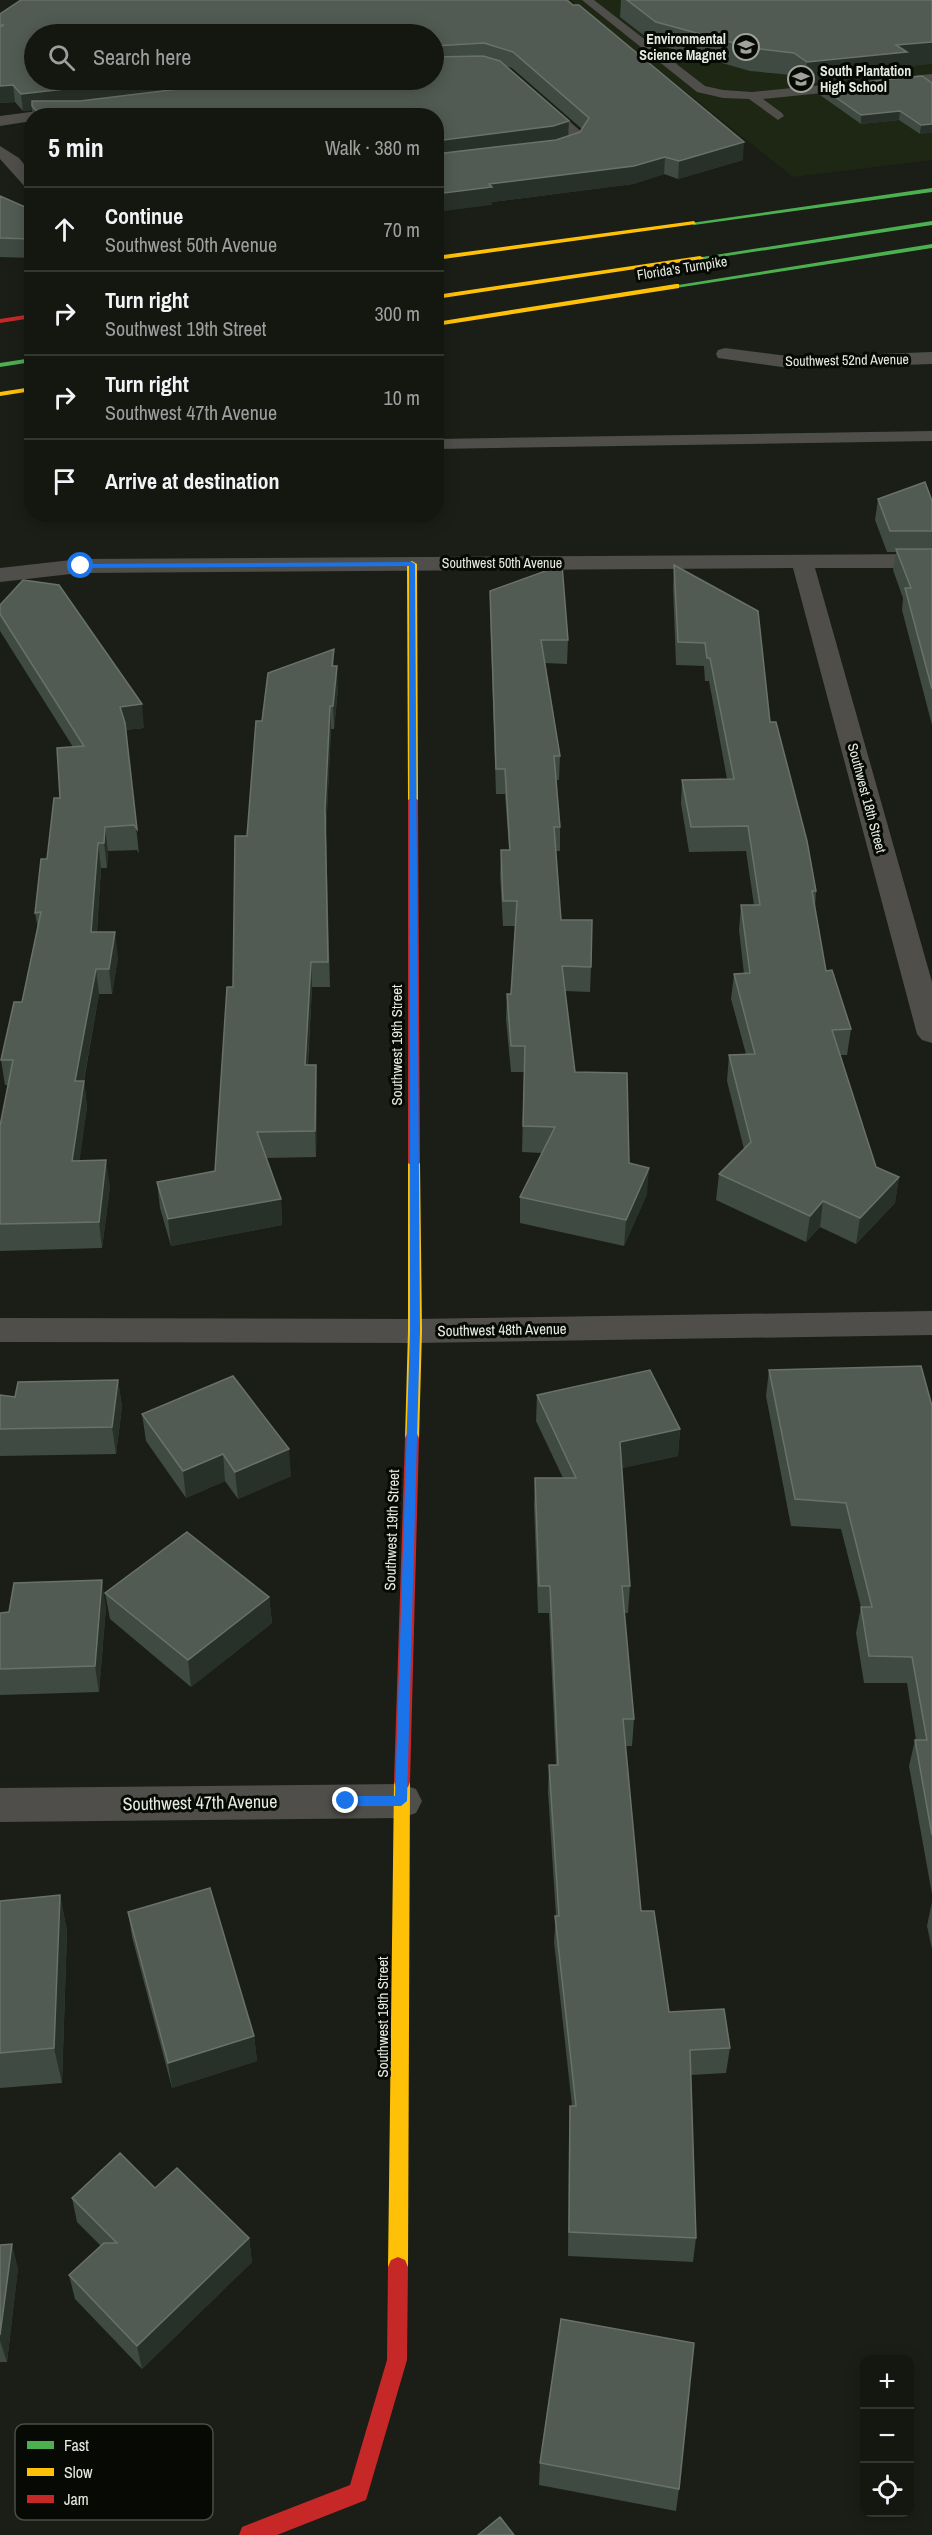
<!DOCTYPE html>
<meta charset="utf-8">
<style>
:root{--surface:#141610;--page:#1d1f19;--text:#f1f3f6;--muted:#9d9f9f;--line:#333530}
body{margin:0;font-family:"Archivo Narrow",sans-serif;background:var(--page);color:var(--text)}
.controls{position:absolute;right:18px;bottom:18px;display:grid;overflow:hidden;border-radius:12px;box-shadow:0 3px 15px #0003}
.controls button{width:54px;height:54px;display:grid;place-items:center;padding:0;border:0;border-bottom:2px solid var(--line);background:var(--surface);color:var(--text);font:30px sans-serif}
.stop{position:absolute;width:18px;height:18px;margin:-14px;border:4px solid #1a73e8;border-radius:50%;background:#fff}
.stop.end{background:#1a73e8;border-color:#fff;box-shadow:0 2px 6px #0008}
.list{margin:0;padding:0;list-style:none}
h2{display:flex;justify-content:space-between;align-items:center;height:78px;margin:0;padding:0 24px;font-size:26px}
h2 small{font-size:20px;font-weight:400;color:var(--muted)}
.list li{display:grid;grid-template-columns:39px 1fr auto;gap:18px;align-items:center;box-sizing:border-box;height:84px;padding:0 24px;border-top:2px solid var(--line)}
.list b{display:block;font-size:22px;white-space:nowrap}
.list p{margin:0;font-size:20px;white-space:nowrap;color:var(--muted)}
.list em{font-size:20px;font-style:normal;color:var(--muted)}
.icon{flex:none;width:33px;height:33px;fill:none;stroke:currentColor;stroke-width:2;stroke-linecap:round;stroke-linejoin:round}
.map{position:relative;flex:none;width:932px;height:2535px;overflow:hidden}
.search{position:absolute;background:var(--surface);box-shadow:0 3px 15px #0003;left:24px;top:24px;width:420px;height:66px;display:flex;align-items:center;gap:15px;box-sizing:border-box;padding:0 21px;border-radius:33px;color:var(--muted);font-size:22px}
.panel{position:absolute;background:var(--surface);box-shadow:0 3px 15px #0003;left:24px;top:108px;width:420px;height:414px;border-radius:24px}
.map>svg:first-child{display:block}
.built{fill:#1d2713}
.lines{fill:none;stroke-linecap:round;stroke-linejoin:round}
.lane{fill:#4f4e4b;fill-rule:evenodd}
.street{fill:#4f4e4b;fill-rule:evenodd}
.fast{fill:#4caf50;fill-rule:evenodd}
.slow{fill:#ffc107;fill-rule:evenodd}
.jam{fill:#c62828;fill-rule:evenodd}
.wall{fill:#3f4a42;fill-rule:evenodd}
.shaded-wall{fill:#283129}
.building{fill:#515b53;stroke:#687269;stroke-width:1.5}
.route{fill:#1a73e8}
.labels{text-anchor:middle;stroke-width:6;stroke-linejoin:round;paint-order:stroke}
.far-poi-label{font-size:14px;font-weight:bold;fill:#e6ebe1;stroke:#070904;text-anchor:end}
.far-street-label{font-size:14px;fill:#e6ebe1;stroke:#070904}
.street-label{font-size:15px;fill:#e6ebe1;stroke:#070904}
.near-street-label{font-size:18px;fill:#e6ebe1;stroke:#070904}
.key{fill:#070904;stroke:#4a4d46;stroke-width:1.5}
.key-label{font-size:16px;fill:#e6ebe1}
</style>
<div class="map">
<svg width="932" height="2535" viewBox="0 0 932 2535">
<rect width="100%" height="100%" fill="#1a1e16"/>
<!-- built -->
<path class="built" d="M 570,0 L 932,0 L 932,160 L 793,177 Z"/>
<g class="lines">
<!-- lane -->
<path class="lane" d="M 582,0 L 594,0 L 705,86 L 723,90 L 752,92 L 932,74 L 932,82 L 763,99 L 782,113 L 784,116 L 778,120 L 749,99 L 723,98 L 697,92 Z
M 932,431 L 932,441 L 436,449 L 436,439 Z"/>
<!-- street -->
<path class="street" d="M 533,93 L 538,94 L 584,134 L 587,137 L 579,147 L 544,156 L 538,154 L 536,151 L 538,148 L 569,141 L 571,138 L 528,100 L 526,97 L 528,94 Z
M 76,106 L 83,110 L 81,113 L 32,116 L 32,121 L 0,126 L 0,116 Z
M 0,146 L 19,158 L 32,174 L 32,190 L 26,188 L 0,159 Z
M 725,348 L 796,357 L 932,352 L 932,364 L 796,369 L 718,358 L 716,354 L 718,350 Z
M 932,554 L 932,568 L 815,568 L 932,982 L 932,1043 L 922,1040 L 917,1034 L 793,568 L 80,573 L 0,582 L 0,568 L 80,559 Z
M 932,1311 L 932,1335 L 415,1343 L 0,1342 L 0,1318 L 415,1319 Z
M 401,1784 L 416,1789 L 422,1801 L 416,1813 L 401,1818 L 0,1822 L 0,1788 Z"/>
<!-- fast -->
<path class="fast" d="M 932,188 L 932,192 L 694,225 L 691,223 Z
M 932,221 L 932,225 L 700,260 L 696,258 Z
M 932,244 L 932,248 L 676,288 L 672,286 Z
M 32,358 L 32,362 L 0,367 L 0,363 Z"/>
<!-- slow -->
<path class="slow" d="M 694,221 L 696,224 L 436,260 L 436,256 Z
M 700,256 L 704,258 L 702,259 L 436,299 L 436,295 Z
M 676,284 L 679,284 L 679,288 L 436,326 L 436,322 Z
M 32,387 L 32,391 L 0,396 L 0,392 Z
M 412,561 L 417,564 L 418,800 L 413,803 L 408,800 L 407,564 Z
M 414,1159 L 420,1163 L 422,1331 L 419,1438 L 417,1442 L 407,1442 L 405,1438 L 408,1331 L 408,1163 Z
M 402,1775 L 408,1777 L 410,1782 L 408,2267 L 405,2274 L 398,2277 L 391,2274 L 388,2267 L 394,1782 L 396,1777 Z"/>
<!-- jam -->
<path class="jam" d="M 32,314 L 32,318 L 0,323 L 0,319 Z
M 413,797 L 418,800 L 420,1163 L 414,1167 L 408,1163 L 408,800 Z
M 412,1433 L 417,1434 L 419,1438 L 410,1782 L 408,1787 L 402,1789 L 396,1787 L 394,1782 L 405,1438 L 407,1434 Z
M 398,2257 L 405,2260 L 408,2267 L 407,2360 L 366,2500 L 277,2535 L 239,2535 L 242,2527 L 350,2485 L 387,2360 L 388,2267 L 391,2260 Z"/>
</g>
<!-- wall -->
<path class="wall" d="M 567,0 L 743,160 L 678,179 L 664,174 L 633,184 L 492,202 L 492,205 L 436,116 L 33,116 L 32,110 L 23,111 L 15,102 L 0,103 L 0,14 ZM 434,34 L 434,80 L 34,80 ZM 506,66 L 512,68 L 582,129 L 580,132 L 568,135 Z
M 621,0 L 932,0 L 905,67 L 904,75 L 805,84 L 792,75 L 750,71 L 655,44 L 620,17 Z
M 932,83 L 920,134 L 899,120 L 861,124 L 820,95 L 821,87 Z
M 0,196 L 32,210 L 32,258 L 0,257 Z
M 878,499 L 932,501 L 932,725 L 902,610 L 903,598 L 893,570 L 896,552 L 887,552 L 875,520 Z
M 674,565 L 770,722 L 816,891 L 815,908 L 826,971 L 851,1029 L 847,1055 L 840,1055 L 876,1167 L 899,1177 L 895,1203 L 856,1244 L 820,1227 L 806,1242 L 716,1200 L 719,1174 L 744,1149 L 727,1081 L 729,1055 L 746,1054 L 731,999 L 734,974 L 744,974 L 739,930 L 741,905 L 754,905 L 746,851 L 689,852 L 681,804 L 682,780 L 727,779 L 709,681 L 705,681 L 704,666 L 676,665 L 673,588 Z
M 490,591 L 568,640 L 567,664 L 545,663 L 560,756 L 559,780 L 556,780 L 560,827 L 560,851 L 556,851 L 561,920 L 591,967 L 590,992 L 565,991 L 575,1072 L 647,1194 L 624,1246 L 520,1223 L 520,1197 L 542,1153 L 522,1152 L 524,1072 L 511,1072 L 506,1019 L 507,994 L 511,994 L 516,926 L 503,926 L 500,875 L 501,850 L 509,850 L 505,794 L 496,794 L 490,614 Z
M 0,605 L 144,728 L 126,730 L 139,854 L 137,850 L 108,851 L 107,868 L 101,868 L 97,932 L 118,957 L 112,994 L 99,994 L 84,1081 L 87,1107 L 79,1161 L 110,1187 L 102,1248 L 0,1251 L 0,1126 L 8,1085 L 5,1085 L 1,1060 L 22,1002 L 38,929 L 35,913 L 73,747 L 0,631 Z
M 334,649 L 334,666 L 338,689 L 334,729 L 331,729 L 326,833 L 330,987 L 312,987 L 308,1065 L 316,1065 L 317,1091 L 316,1157 L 266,1158 L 281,1199 L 282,1225 L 171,1246 L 160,1208 L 157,1182 L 215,1171 L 262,721 Z
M 769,1370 L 932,1406 L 932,1894 L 909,1766 L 915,1740 L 916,1740 L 907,1683 L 864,1683 L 856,1633 L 861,1607 L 841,1529 L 791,1526 L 766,1396 Z
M 118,1380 L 122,1407 L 116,1454 L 0,1456 L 0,1395 L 15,1397 Z
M 537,1395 L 680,1429 L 678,1456 L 622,1468 L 630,1586 L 628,1613 L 624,1613 L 634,1719 L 632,1746 L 625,1746 L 641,1911 L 669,2012 L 730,2048 L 726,2073 L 691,2075 L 696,2238 L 693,2262 L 568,2256 L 569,2131 L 570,2106 L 572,2106 L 554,1942 L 556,1916 L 548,1792 L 549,1765 L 556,1765 L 549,1613 L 538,1613 L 534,1505 L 535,1478 L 563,1478 L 536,1421 Z
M 142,1414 L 291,1476 L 238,1499 L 225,1481 L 186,1498 L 146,1441 Z
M 105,1593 L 269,1597 L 272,1623 L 191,1687 L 110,1619 Z
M 106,1607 L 99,1692 L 0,1695 L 0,1613 Z
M 60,1895 L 67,1931 L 62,2083 L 0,2088 L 0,1901 Z
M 932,1902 L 932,1949 L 927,1926 Z
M 128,1912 L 254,2036 L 257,2061 L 172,2088 L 132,1937 Z
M 155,2188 L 249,2238 L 252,2262 L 142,2369 L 75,2299 L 69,2275 L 101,2246 L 77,2222 L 72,2198 Z
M 0,2245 L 18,2268 L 7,2362 L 0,2362 Z
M 540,2463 L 679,2489 L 676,2511 L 539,2485 Z"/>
<!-- shaded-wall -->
<path class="shaded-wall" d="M 932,42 L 932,64 L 905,67 L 904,75 L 805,84 L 807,62 L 896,45 Z
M 144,80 L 288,80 L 32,106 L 32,110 L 23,111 L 21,94 Z
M 13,85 L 15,102 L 0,103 L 0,86 Z
M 900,111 L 899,120 L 861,124 L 861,115 Z
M 569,121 L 568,138 L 436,159 L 436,141 Z
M 932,124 L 932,133 L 920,134 L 921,125 Z
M 744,142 L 743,160 L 678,179 L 679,161 Z
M 665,157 L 664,174 L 633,184 L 492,202 L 492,205 L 436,212 L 436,194 L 489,184 Z
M 334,649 L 334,672 L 332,666 Z
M 337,666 L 338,689 L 334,729 L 333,706 Z
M 142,704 L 144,728 L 126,730 L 139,854 L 126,730 L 120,707 Z
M 330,706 L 331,729 L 326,833 L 330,987 L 325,809 Z
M 105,827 L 108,851 L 107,868 L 104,843 Z
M 98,843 L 101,868 L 95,957 L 91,932 Z
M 115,932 L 118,957 L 112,994 L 109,969 Z
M 311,962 L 312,987 L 306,1091 L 305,1065 Z
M 96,969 L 99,994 L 79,1107 L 75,1081 Z
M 316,1065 L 317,1091 L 316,1157 L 315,1131 Z
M 84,1081 L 87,1107 L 76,1187 L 72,1161 Z
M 106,1160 L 110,1187 L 102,1248 L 99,1222 Z
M 649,1168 L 647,1194 L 624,1246 L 626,1220 Z
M 899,1177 L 895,1203 L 856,1244 L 860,1218 Z
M 281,1199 L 282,1225 L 171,1246 L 168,1219 Z
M 823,1201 L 820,1227 L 806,1242 L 810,1216 Z
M 118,1380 L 122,1407 L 116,1454 L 112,1427 Z
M 680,1429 L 678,1456 L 619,1469 L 620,1442 Z
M 289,1449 L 291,1476 L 238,1499 L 235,1472 Z
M 223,1454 L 225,1481 L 186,1498 L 183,1471 Z
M 102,1580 L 106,1607 L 99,1692 L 95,1666 Z
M 269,1597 L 272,1623 L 191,1687 L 188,1660 Z
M 60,1895 L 67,1931 L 62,2083 L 54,2048 Z
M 254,2036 L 257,2061 L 172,2088 L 168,2063 Z
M 249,2238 L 252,2262 L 142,2369 L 137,2346 Z
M 12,2244 L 18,2268 L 7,2362 L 0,2341 L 0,2335 Z"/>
<!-- building -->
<path class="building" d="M 21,0 L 567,0 L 573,5 L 579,5 L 744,142 L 679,161 L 665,157 L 634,166 L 489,184 L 492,187 L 436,194 L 436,154 L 556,140 L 580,132 L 589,118 L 513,52 L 484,43 L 434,46 L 434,34 L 34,34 L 34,80 L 144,80 L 21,94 L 13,85 L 0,86 L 0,27 L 4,25 L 0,25 L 0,14 Z
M 627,0 L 932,0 L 932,42 L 896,45 L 907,52 L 807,62 L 794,53 L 752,48 L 656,22 Z
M 483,56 L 500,61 L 569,121 L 553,126 L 436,141 L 436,116 L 41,116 L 32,106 L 32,101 L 80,101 L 253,80 L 434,80 L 434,57 Z
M 922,76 L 932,83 L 932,124 L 921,125 L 900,111 L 861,115 L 821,87 Z
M 0,196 L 32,210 L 32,239 L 0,238 Z
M 925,482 L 932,501 L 932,531 L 890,531 L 878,499 Z
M 896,549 L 932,549 L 932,689 L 905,588 L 911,588 Z
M 562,565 L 568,640 L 541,640 L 560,756 L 554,756 L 560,827 L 554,827 L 561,920 L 592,920 L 591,967 L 562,966 L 575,1072 L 627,1073 L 629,1163 L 649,1168 L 626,1220 L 520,1197 L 555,1127 L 523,1126 L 525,1046 L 511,1046 L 507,994 L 511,994 L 517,901 L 503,901 L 501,850 L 510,850 L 505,769 L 496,769 L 490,591 Z
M 674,565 L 758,611 L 770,722 L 776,722 L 807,841 L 816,891 L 812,891 L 826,971 L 832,970 L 851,1029 L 832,1030 L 876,1167 L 899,1177 L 860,1218 L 823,1201 L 810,1216 L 719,1174 L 751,1142 L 729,1055 L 755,1054 L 734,974 L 750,973 L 741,905 L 760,905 L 748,826 L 691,827 L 682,780 L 734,779 L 710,658 L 707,658 L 705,643 L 678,642 Z
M 23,580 L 59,585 L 142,704 L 120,707 L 125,723 L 137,829 L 134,825 L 105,827 L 104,843 L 98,843 L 91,932 L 115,932 L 109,969 L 96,969 L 75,1081 L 84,1081 L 72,1161 L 106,1160 L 99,1222 L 0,1224 L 0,1126 L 13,1060 L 1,1060 L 14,1002 L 22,1002 L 41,912 L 35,913 L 41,859 L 47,859 L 54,798 L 60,798 L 57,748 L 84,746 L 0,614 L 0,605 Z
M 334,649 L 332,666 L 337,666 L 333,706 L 330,706 L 325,809 L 328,962 L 311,962 L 305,1065 L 316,1065 L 315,1131 L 257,1132 L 281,1199 L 168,1219 L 157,1182 L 215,1171 L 227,987 L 233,987 L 235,836 L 247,836 L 256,721 L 262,721 L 268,673 Z
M 921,1366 L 932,1406 L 932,1835 L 915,1740 L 927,1740 L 912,1657 L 869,1656 L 861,1607 L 872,1607 L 846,1503 L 795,1499 L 769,1370 Z
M 650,1370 L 680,1429 L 620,1442 L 630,1586 L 622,1586 L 634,1719 L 623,1719 L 641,1911 L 654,1911 L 669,2012 L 724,2009 L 730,2048 L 690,2050 L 696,2238 L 569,2232 L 570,2106 L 576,2106 L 555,1916 L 559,1916 L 549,1765 L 558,1765 L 550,1586 L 539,1586 L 535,1478 L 576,1478 L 537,1395 Z
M 233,1376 L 289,1449 L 235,1472 L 223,1454 L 183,1471 L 142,1414 Z
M 118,1380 L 112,1427 L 0,1429 L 0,1395 L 15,1397 L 18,1382 Z
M 187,1532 L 269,1597 L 188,1660 L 105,1593 Z
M 102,1580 L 95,1666 L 0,1669 L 0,1613 L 9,1612 L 14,1583 Z
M 210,1888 L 254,2036 L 168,2063 L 128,1912 Z
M 60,1895 L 54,2048 L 0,2053 L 0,1901 Z
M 120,2153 L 155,2188 L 177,2168 L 249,2238 L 137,2346 L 69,2275 L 104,2243 L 117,2243 L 72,2198 Z
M 12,2244 L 0,2335 L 0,2245 Z
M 561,2319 L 694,2343 L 679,2489 L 540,2463 Z
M 500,2517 L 514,2535 L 478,2535 Z"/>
<!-- route -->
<path class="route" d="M 412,562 L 415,564 L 420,1331 L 407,1801 L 401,1806 L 346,1806 L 340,1801 L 346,1796 L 395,1796 L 410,1331 L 409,566 L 81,568 L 77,566 L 81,564 Z"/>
<!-- icons -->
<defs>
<symbol id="school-ring" viewBox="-11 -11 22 22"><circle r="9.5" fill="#070904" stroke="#9fa39a" stroke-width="1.5"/><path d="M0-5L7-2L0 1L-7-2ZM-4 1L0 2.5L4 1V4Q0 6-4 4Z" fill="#9fa39a"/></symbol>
</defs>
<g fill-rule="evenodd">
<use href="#school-ring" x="731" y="32" width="30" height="30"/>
<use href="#school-ring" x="786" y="64" width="30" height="30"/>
</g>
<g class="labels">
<!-- far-poi labels -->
<g class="far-poi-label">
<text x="726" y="44">Environmental<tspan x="726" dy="16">Science Magnet</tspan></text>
<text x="820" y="76" text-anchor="start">South Plantation<tspan x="820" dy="16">High School</tspan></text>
</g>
<!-- far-street labels -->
<g class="far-street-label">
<text transform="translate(682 268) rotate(-9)" y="5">Florida's Turnpike</text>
<text transform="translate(847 360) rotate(-1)" y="5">Southwest 52nd Avenue</text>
<text x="502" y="568">Southwest 50th Avenue</text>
<text transform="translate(867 798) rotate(75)" y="5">Southwest 18th Street</text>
</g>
<!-- street labels -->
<g class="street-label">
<text transform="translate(397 1045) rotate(-90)" y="5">Southwest 19th Street</text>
<text transform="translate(502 1330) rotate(-1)" y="5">Southwest 48th Avenue</text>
<text transform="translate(392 1530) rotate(-88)" y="5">Southwest 19th Street</text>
<text transform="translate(383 2017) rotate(-90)" y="5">Southwest 19th Street</text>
</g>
<!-- near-street labels -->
<g class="near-street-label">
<text transform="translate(200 1803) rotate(-1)" y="6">Southwest 47th Avenue</text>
</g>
</g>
<!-- legend -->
<rect x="15" y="2424" width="198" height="96" rx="9" class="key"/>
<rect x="27" y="2441" width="27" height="8" fill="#4caf50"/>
<rect x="27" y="2468" width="27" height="8" fill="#ffc107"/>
<rect x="27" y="2495" width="27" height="8" fill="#c62828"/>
<g class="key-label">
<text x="64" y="2451">Fast</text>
<text x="64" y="2478">Slow</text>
<text x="64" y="2505">Jam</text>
</g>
</svg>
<div class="controls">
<button>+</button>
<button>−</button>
<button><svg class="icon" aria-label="locate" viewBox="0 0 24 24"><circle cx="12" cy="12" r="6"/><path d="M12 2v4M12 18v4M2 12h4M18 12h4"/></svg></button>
</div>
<div class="stop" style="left:81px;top:566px"></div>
<div class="stop end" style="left:346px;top:1801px"></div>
<div class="search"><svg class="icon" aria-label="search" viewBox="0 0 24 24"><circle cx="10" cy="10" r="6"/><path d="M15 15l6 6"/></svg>Search here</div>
<section class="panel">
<h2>5 min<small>Walk · 380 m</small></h2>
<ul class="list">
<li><svg class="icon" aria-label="ahead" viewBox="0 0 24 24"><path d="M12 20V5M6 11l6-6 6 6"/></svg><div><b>Continue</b><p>Southwest 50th Avenue</p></div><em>70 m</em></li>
<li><svg class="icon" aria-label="right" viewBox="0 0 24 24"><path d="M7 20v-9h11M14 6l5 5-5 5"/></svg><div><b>Turn right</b><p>Southwest 19th Street</p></div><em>300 m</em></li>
<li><svg class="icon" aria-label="right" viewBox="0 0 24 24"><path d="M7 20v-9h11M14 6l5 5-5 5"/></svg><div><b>Turn right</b><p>Southwest 47th Avenue</p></div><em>10 m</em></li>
<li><svg class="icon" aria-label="arrive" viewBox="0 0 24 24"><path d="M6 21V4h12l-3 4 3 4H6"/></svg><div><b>Arrive at destination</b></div></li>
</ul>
</section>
</div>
